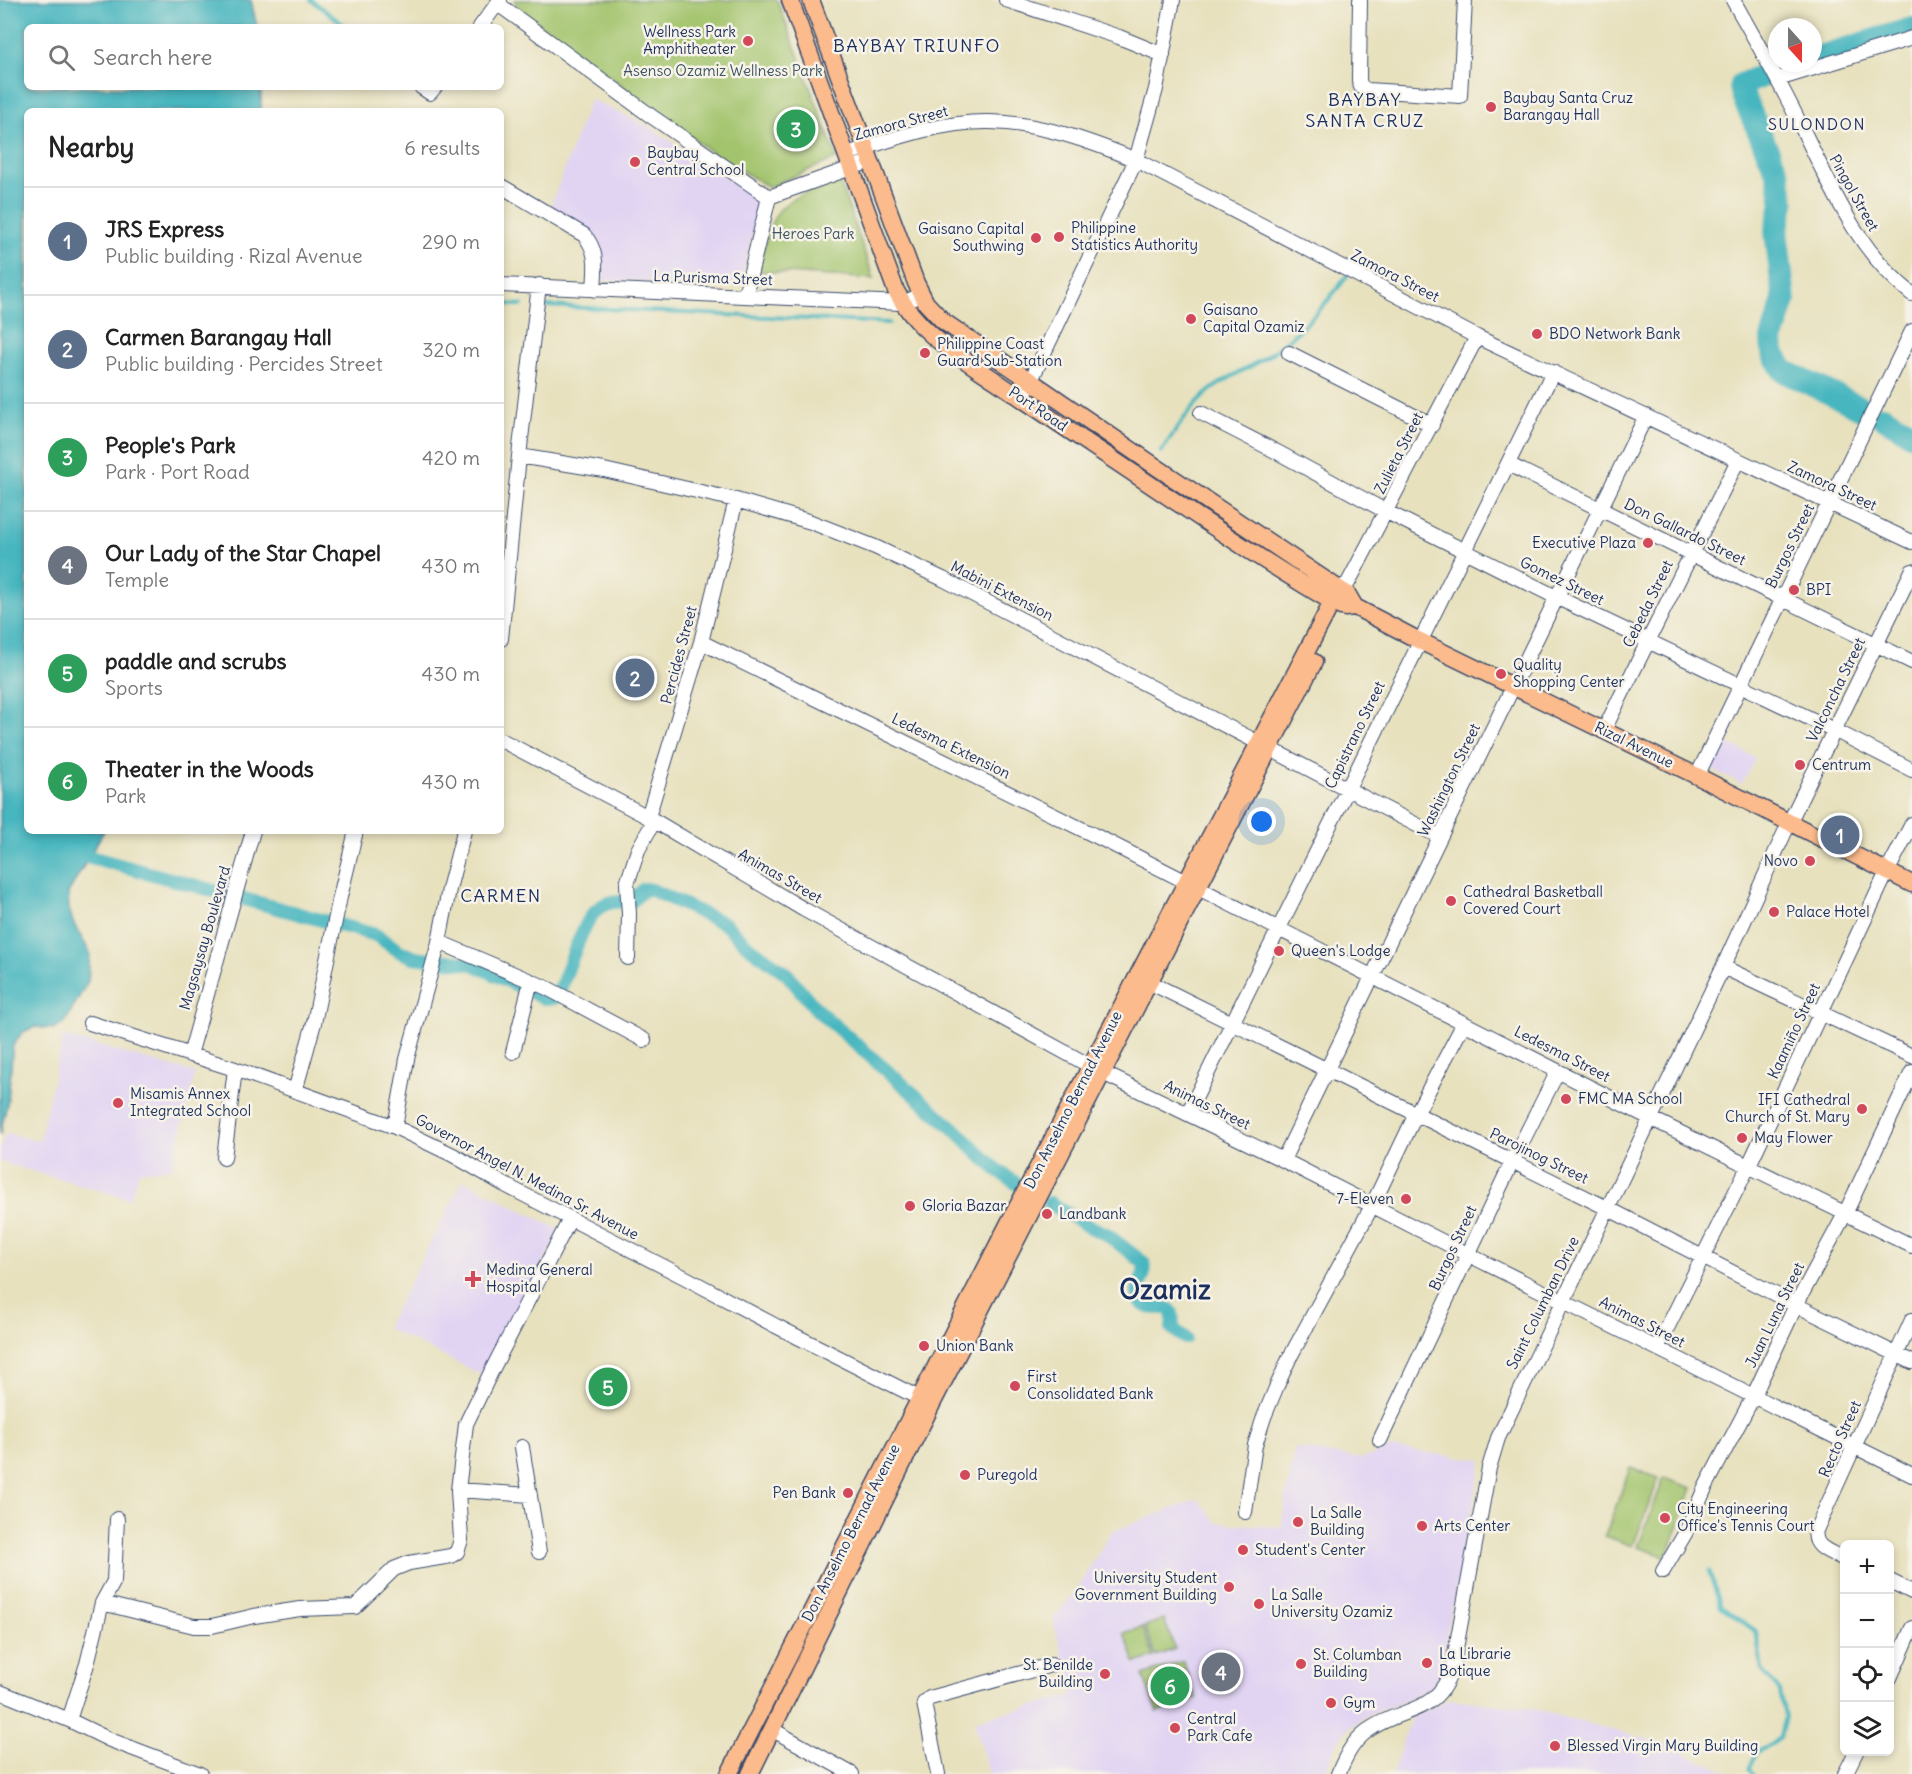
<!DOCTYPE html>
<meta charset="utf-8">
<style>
:root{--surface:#fff;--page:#f2f2f2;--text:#222;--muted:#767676;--line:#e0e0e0;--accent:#d1495b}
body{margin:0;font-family:Delius,sans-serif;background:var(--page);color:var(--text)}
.controls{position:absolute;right:18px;bottom:18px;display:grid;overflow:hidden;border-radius:9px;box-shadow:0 3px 9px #0003}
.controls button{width:54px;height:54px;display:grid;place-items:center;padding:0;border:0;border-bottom:2px solid var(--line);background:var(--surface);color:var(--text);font:30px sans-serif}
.compass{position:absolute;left:1768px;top:18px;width:54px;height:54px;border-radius:50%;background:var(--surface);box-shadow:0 3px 9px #0003;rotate:159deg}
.you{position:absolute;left:1262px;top:822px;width:21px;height:21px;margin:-15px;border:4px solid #fff;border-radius:50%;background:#1a73e8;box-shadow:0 0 0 9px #1a73e833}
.badge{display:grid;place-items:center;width:39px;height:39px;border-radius:50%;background:var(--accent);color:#fff;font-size:20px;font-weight:700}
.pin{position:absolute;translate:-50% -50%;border:3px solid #fff;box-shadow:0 2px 6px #0006}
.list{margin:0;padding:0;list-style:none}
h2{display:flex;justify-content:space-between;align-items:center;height:78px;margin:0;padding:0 24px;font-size:26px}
h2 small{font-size:20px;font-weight:400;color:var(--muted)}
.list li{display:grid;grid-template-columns:39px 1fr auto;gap:18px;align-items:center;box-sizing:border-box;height:108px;padding:0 24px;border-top:2px solid var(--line)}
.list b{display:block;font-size:22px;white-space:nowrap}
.list p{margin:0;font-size:20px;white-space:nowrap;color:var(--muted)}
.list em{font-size:20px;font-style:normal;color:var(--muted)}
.icon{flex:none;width:33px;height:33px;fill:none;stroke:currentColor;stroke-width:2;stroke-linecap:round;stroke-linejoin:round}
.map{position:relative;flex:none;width:1912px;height:1774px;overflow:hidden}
.search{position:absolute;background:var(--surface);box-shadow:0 3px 9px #0003;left:24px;top:24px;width:480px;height:66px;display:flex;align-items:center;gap:15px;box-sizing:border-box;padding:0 21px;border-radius:9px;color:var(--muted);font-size:22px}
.panel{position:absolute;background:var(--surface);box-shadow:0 3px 9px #0003;left:24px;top:108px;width:480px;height:726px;border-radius:9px}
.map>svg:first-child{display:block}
.built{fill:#e1d4f3}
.green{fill:#a3c46d;stroke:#5f7a66;stroke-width:1.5}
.water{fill:#47b6bf;stroke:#31728e;stroke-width:1.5}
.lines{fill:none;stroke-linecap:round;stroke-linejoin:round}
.stream{stroke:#47b6bf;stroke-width:4}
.canal{stroke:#47b6bf;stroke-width:14}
.river{stroke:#47b6bf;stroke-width:24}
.minor-casing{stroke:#3a4a6c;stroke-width:16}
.major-casing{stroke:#3a4a6c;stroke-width:19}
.minor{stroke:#fff;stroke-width:14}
.major{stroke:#fbbb8c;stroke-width:16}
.poi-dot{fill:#d1495b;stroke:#f7f3e8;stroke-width:2}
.labels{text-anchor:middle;stroke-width:5;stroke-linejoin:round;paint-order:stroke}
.poi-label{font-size:15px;fill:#1b2f5e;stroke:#f7f3e8;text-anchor:start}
.park-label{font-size:15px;fill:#3d5462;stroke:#f7f3e8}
.street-label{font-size:15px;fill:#1b2f5e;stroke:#f7f3e8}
.neighbourhood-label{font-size:16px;letter-spacing:1.5px;fill:#1b2f5e;stroke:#f7f3e8}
.quarter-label{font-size:18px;letter-spacing:1.5px;fill:#1b2f5e;stroke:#f7f3e8}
.town-label{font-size:27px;font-weight:bold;fill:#1b2f5e;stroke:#f7f3e8}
</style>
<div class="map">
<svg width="1912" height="1774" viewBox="0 0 1912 1774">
<rect width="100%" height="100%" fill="#f7f3e8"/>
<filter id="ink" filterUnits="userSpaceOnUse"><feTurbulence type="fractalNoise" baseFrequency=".0167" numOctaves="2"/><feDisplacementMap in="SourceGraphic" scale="12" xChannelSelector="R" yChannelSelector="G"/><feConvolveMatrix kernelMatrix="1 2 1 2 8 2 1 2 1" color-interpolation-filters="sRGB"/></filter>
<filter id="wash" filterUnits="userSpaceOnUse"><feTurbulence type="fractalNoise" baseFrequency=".008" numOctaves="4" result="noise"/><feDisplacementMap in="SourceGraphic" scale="24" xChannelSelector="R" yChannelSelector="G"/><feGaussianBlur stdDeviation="1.35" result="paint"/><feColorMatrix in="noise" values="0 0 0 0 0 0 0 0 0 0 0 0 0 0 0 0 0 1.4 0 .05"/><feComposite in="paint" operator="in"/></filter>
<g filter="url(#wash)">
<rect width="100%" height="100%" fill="#e7e1be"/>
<!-- built -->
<path class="built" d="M 590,99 L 646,125 L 760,200 L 740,286 L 598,280 L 597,246 L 549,211 Z
M 1723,741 L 1756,758 L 1742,784 L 1709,768 Z
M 63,1036 L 195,1073 L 172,1168 L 139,1171 L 130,1199 L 0,1162 L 0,1150 L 6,1133 L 39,1141 Z
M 463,1180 L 560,1230 L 484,1376 L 386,1328 Z
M 1295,1448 L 1362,1459 L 1390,1448 L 1482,1460 L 1438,1678 L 1433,1686 L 1398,1704 L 1367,1715 L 1348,1729 L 1338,1742 L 1324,1774 L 989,1774 L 974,1721 L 1073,1695 L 1053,1619 L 1078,1588 L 1111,1532 L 1198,1499 L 1217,1523 L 1281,1527 Z
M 1449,1699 L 1529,1708 L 1664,1744 L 1732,1774 L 1392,1774 L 1411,1718 Z"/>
<!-- green -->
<path class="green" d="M 515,0 L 777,0 L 837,158 L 769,187 L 718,157 L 523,12 L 516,5 Z
M 839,180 L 874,279 L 758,271 C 773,205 775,203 839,180 Z
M 1630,1468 L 1659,1478 L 1633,1546 L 1605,1536 Z
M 1664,1478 L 1692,1488 L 1667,1557 L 1638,1547 Z
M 1164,1619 L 1175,1649 L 1156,1656 L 1145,1626 Z
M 1143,1627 L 1154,1657 L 1135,1663 L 1124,1633 Z
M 1183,1661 L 1196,1698 L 1157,1712 L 1143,1675 Z"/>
<!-- water -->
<path class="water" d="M 0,0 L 251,0 L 257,27 L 27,27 L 27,87 L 261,87 L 261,111 L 27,111 L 27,831 L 104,831 L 68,893 L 69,909 L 73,922 L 90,953 L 88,981 L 65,1022 L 56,1029 L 35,1027 L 23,1032 L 13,1045 L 8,1100 L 0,1135 Z"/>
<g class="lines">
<!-- stream -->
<path class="stream" d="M 311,0 L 347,27
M 501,304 L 522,305
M 547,306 L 889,323
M 1161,452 C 1175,432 1188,410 1206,394 C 1225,377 1249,369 1269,355 C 1299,333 1325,306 1347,276
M 1709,1571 L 1721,1607 L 1756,1631 L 1762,1670 L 1780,1691 L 1785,1717 L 1780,1737 L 1756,1754 L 1749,1769 L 1753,1774"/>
<!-- canal -->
<path class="canal" d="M 90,857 L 376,935 L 399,951 L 413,957 L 473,964 L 546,999 L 554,998 L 558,994 C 568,973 582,919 600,907 C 609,901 621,901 632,901 L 644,889 L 652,890 L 725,924 L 748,946 L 786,973 L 817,1010 L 962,1136 C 980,1155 996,1171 1019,1185
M 1050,1203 L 1086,1225 L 1106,1234 L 1144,1263 C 1148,1276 1133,1287 1140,1300 C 1151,1319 1178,1292 1172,1328 L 1185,1338"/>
<!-- river -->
<path class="river" d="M 1813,59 L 1912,29
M 1784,68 L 1801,63
M 1767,74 L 1741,85 L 1743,96 L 1778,174 L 1783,204 L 1776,231 L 1784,300 L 1772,339 L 1773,353 L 1784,371 L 1865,410
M 1883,417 L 1912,434"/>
</g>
</g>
<g filter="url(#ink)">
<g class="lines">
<defs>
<path id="minor" d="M 1006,0 L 1119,37 L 1163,55
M 1360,0 L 1359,80 L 1361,87 L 1368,90 L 1460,96 L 1465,0
M 1733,0 C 1756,41 1780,82 1800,124 C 1831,186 1856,250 1912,294
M 498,4 L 651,116 L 769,197
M 480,27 L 500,0
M 1778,79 L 1912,38
M 421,87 L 430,93 L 435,87
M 847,154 C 892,139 941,121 990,122 C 1040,123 1090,141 1136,160 L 1477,337 L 1912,542
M 501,186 L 584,235 C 599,252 595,269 594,290
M 769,197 L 871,161
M 501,285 L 902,303 L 922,295
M 745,296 L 769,197
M 1289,353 L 1432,425
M 1022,399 L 1136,160 L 1156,89 L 1173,0
M 1201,413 L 1279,453 L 1387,512 L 1556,597 L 1834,730 L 1912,770
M 519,456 L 604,470 L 736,500 L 811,522 L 875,547 L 943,579 L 1440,837
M 1508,464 L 1912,662
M 1339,589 L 1348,583 L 1477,337
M 501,639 L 519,456 L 539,285
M 701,642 L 1106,841 L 1650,1118 L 1912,1246
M 1604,730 L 1738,460
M 501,740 L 648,817 L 803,909 L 1103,1073 L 1283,1160 L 1469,1255 L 1912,1475
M 1697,776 L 1912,331
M 648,817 L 701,642 L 736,500
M 439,942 L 547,988 L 644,1040
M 628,958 L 629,914 L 627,884 L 638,850 L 654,821
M 1723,967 L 1912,1056
M 1149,982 L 1607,1208 L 1796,1305 L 1912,1362
M 90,1023 L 235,1069 L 395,1127 L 453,1155 L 505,1185 L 684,1277 L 776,1326 L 927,1402
M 513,1052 L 531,981
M 190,1055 L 253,831
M 295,1091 L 314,1023 L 340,897 L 356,831
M 1188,1113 L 1553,372
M 395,1127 L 407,1059 L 439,942 L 449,889 L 464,831
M 224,1158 L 235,1069
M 1283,1160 C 1405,912 1523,663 1646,416
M 1657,1348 L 1749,1165 L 1887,872 L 1912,824
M 1380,1440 L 1512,1162 L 1558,1071
M 522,1447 L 539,1552
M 458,1490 L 530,1495
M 1245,1512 L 1255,1445 L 1264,1417 L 1276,1388 L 1289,1359 L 1372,1206 L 1416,1114 L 1464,1023
M 1844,1559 C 1831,1552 1812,1548 1816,1530 L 1912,1320
M 1663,1571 L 1686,1532 L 1705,1488 L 1753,1397 L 1796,1305 L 1846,1212 L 1912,1072
M 1890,1581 L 1912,1592
M 102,1603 L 194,1626 L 212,1626 L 254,1616 L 300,1609 L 355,1607 L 394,1569 L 409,1563 L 451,1556 L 457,1552 L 461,1540 L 458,1490 L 466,1424 L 492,1370 L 570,1219
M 1890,1678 L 1912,1628
M 0,1692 L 69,1720 L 110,1740 L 200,1774
M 69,1720 L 87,1664 L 102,1603 L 114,1581 L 117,1519
M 773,1730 L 852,1774
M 938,1774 L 924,1703 L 930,1698 L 1051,1665
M 1338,1774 C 1345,1758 1352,1742 1367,1731 C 1403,1705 1438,1717 1453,1665 L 1489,1468 L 1498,1438 L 1723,967 L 1789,823 L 1912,571
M 1845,1774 L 1856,1752"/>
<path id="major" d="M 790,0 L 896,291 C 918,333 958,355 996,381 C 1028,403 1061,425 1094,447 C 1176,501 1256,558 1341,607
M 811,0 L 916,283 L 926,303 L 943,321 L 1158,468 L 1348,595 L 1355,607
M 1345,608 L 1355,607 L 1420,641 L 1697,776 L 1912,884
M 729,1774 L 1000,1240 L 1339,589
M 750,1774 L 932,1404 L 1314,662"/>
</defs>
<!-- minor casing -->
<use href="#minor" class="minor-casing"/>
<!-- major casing -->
<use href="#major" class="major-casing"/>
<!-- minor -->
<use href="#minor" class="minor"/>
<!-- major -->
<use href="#major" class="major"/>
</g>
</g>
<!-- markers -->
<g class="poi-dot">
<circle cx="748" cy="41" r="6"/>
<circle cx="1491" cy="107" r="6"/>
<circle cx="635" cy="162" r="6"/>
<circle cx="1059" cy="237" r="6"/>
<circle cx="1036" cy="238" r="6"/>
<circle cx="1191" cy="319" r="6"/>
<circle cx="1537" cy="334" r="6"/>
<circle cx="925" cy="353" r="6"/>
<circle cx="1648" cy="543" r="6"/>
<circle cx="1794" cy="590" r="6"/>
<circle cx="1501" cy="674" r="6"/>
<circle cx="1800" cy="765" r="6"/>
<circle cx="1810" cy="861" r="6"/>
<circle cx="1451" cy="901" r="6"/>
<circle cx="1774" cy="912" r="6"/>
<circle cx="1279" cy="951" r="6"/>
<circle cx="1566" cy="1099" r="6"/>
<circle cx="118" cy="1103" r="6"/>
<circle cx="1862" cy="1109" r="6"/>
<circle cx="1742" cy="1138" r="6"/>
<circle cx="1406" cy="1199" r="6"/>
<circle cx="910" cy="1206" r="6"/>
<circle cx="1047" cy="1214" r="6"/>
<path d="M470 1270h6v6h6v6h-6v6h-6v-6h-6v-6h6z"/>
<circle cx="924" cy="1346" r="6"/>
<circle cx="1015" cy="1386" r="6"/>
<circle cx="965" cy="1475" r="6"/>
<circle cx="848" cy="1493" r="6"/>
<circle cx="1665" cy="1518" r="6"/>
<circle cx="1298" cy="1522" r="6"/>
<circle cx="1422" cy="1526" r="6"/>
<circle cx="1243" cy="1550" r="6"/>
<circle cx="1229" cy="1587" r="6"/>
<circle cx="1259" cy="1604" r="6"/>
<circle cx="1427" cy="1663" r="6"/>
<circle cx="1301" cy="1664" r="6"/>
<circle cx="1105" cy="1674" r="6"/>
<circle cx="1331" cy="1703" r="6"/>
<circle cx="1175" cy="1728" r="6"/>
<circle cx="1555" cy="1746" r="6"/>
</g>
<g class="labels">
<!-- poi labels -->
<g class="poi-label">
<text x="736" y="37" text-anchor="end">Wellness Park<tspan x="736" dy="17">Amphitheater</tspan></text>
<text x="1503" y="103">Baybay Santa Cruz<tspan x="1503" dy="17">Barangay Hall</tspan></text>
<text x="647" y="158">Baybay<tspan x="647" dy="17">Central School</tspan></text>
<text x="1071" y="233">Philippine<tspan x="1071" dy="17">Statistics Authority</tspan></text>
<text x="1024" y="234" text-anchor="end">Gaisano Capital<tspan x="1024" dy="17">Southwing</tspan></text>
<text x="1203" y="315">Gaisano<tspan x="1203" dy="17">Capital Ozamiz</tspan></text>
<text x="1549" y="339">BDO Network Bank</text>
<text x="937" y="349">Philippine Coast<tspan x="937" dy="17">Guard Sub-Station</tspan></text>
<text x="1636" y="548" text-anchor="end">Executive Plaza</text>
<text x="1806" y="595">BPI</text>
<text x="1513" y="670">Quality<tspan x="1513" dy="17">Shopping Center</tspan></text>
<text x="1812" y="770">Centrum</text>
<text x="1798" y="866" text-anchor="end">Novo</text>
<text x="1463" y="897">Cathedral Basketball<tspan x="1463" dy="17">Covered Court</tspan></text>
<text x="1786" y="917">Palace Hotel</text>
<text x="1291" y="956">Queen's Lodge</text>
<text x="130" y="1099">Misamis Annex<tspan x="130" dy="17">Integrated School</tspan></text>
<text x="1578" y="1104">FMC MA School</text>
<text x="1850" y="1105" text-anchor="end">IFI Cathedral<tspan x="1850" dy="17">Church of St. Mary</tspan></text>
<text x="1754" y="1143">May Flower</text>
<text x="1394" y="1204" text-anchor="end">7-Eleven</text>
<text x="922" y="1211">Gloria Bazar</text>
<text x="1059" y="1219">Landbank</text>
<text x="486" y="1275">Medina General<tspan x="486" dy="17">Hospital</tspan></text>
<text x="936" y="1351">Union Bank</text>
<text x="1027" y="1382">First<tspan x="1027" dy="17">Consolidated Bank</tspan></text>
<text x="977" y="1480">Puregold</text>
<text x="836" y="1498" text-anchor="end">Pen Bank</text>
<text x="1677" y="1514">City Engineering<tspan x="1677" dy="17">Office's Tennis Court</tspan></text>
<text x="1310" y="1518">La Salle<tspan x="1310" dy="17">Building</tspan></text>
<text x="1434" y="1531">Arts Center</text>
<text x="1255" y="1555">Student's Center</text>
<text x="1217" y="1583" text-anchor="end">University Student<tspan x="1217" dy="17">Government Building</tspan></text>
<text x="1271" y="1600">La Salle<tspan x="1271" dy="17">University Ozamiz</tspan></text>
<text x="1439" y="1659">La Librarie<tspan x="1439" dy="17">Botique</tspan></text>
<text x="1313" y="1660">St. Columban<tspan x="1313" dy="17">Building</tspan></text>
<text x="1093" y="1670" text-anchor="end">St. Benilde<tspan x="1093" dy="17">Building</tspan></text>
<text x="1343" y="1708">Gym</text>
<text x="1187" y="1724">Central<tspan x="1187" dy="17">Park Cafe</tspan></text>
<text x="1567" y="1751">Blessed Virgin Mary Building</text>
</g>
<!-- park labels -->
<g class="park-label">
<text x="723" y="76">Asenso Ozamiz Wellness Park</text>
<text x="813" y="239">Heroes Park</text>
</g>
<!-- street labels -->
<g class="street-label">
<text transform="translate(901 123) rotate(-15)" y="5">Zamora Street</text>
<text transform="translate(1854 193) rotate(61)" y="5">Pingol Street</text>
<text transform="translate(1395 276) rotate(27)" y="5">Zamora Street</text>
<text transform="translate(713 278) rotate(2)" y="5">La Purisma Street</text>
<text transform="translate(1038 409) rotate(34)" y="5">Port Road</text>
<text transform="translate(1399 453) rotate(-63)" y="5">Zulieta Street</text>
<text transform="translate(1832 486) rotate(25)" y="5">Zamora Street</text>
<text transform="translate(1685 532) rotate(26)" y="5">Don Gallardo Street</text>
<text transform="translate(1790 546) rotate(-64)" y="5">Burgos Street</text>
<text transform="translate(1562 581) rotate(26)" y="5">Gomez Street</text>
<text transform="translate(1002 591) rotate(27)" y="5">Mabini Extension</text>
<text transform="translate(1648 604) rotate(-64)" y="5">Cebeda Street</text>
<text transform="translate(679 655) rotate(-75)" y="5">Percides Street</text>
<text transform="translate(1836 690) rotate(-64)" y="5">Valconcha Street</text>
<text transform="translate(1355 735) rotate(-64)" y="5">Capistrano Street</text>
<text transform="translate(1634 745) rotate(26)" y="5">Rizal Avenue</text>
<text transform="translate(951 746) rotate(26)" y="5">Ledesma Extension</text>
<text transform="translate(1449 780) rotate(-64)" y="5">Washington Street</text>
<text transform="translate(780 876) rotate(30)" y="5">Animas Street</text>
<text transform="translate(205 938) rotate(-74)" y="5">Magsaysay Boulevard</text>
<text transform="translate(1794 1031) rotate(-65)" y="5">Kaamiño Street</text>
<text transform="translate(1562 1054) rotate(27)" y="5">Ledesma Street</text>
<text transform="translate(1073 1100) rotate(-63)" y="5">Don Anselmo Bernad Avenue</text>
<text transform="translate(1207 1105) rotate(26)" y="5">Animas Street</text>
<text transform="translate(1539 1156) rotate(26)" y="5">Parojinog Street</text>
<text transform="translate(527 1177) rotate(28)" y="5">Governor Angel N. Medina Sr. Avenue</text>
<text transform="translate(1453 1248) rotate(-65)" y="5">Burgos Street</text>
<text transform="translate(1543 1303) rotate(-64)" y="5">Saint Columban Drive</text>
<text transform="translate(1775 1315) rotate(-64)" y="5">Juan Luna Street</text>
<text transform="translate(1642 1322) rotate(27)" y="5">Animas Street</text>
<text transform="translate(1840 1439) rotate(-66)" y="5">Recto Street</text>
<text transform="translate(851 1533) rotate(-63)" y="5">Don Anselmo Bernad Avenue</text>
</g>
<!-- neighbourhood labels -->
<g class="neighbourhood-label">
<text x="1817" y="130">SULONDON</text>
</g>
<!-- quarter labels -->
<g class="quarter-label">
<text x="917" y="52">BAYBAY TRIUNFO</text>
<text x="1365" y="106">BAYBAY<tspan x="1365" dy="21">SANTA CRUZ</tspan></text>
<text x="501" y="902">CARMEN</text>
</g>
<!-- town labels -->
<g class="town-label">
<text x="1165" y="1299">Ozamiz</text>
</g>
</g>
</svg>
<div class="controls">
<button>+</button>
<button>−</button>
<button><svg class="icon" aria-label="locate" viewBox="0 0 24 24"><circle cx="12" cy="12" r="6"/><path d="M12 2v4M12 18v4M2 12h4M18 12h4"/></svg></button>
<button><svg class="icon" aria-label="layers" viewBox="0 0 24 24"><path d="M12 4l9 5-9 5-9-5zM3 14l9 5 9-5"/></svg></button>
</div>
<svg class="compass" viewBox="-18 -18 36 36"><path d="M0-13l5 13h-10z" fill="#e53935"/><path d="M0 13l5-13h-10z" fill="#767676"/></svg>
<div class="you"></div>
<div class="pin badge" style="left:1840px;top:835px;background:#5c6f8a">1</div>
<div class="pin badge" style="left:635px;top:678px;background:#5c6f8a">2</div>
<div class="pin badge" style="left:796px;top:129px;background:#2e9e5b">3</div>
<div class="pin badge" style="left:1221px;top:1672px;background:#6b7280">4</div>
<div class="pin badge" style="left:608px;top:1387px;background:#2e9e5b">5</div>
<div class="pin badge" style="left:1170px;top:1686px;background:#2e9e5b">6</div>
<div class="search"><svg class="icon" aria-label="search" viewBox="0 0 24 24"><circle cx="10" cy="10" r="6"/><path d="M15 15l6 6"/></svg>Search here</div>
<section class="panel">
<h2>Nearby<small>6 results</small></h2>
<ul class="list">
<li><span class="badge" style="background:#5c6f8a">1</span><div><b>JRS Express</b><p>Public building · Rizal Avenue</p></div><em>290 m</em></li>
<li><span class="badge" style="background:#5c6f8a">2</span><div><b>Carmen Barangay Hall</b><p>Public building · Percides Street</p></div><em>320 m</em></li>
<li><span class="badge" style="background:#2e9e5b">3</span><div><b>People's Park</b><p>Park · Port Road</p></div><em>420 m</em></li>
<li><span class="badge" style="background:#6b7280">4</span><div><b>Our Lady of the Star Chapel</b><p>Temple</p></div><em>430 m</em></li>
<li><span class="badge" style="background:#2e9e5b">5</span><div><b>paddle and scrubs</b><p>Sports</p></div><em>430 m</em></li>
<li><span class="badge" style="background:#2e9e5b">6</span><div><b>Theater in the Woods</b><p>Park</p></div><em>430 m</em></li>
</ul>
</section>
</div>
